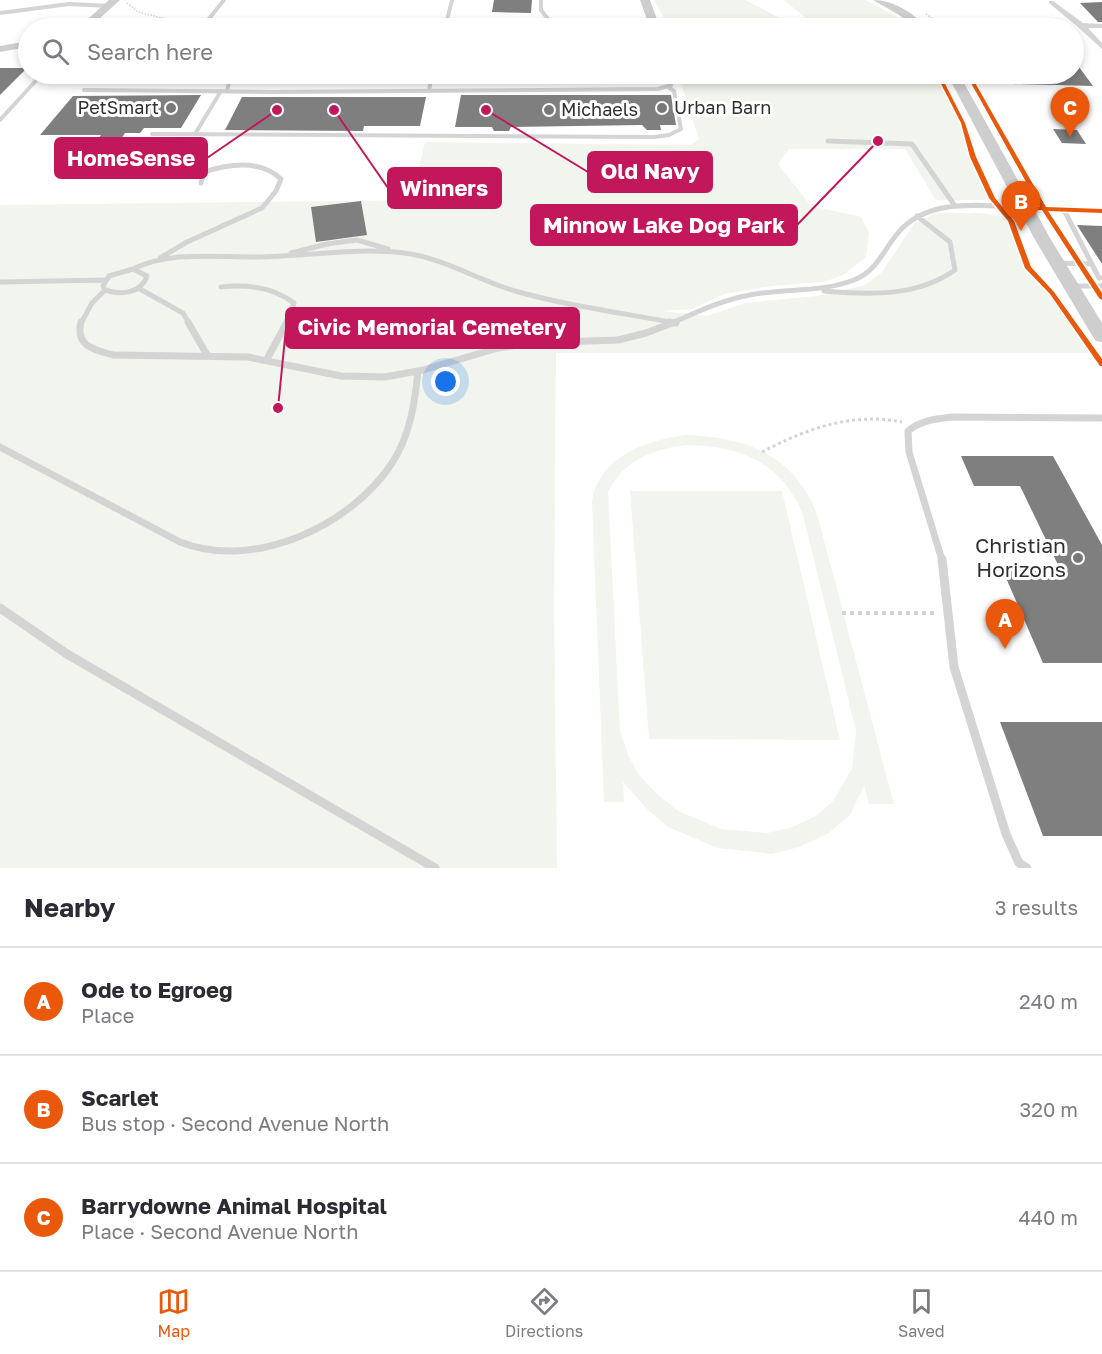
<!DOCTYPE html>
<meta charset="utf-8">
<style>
:root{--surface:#fff;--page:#f7f7f7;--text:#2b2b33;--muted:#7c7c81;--line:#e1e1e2;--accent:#ea580c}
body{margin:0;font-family:"Golos Text",sans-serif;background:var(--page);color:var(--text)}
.you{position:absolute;left:446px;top:382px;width:21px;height:21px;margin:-15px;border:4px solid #fff;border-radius:50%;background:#1a73e8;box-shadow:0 0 0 9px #1a73e833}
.badge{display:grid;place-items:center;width:39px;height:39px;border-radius:50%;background:var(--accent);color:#fff;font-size:20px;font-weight:700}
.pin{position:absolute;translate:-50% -50px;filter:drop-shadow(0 2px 3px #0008)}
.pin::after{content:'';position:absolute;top:32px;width:21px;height:18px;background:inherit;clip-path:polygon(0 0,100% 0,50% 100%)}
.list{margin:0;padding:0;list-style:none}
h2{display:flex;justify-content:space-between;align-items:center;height:78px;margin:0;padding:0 24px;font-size:26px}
h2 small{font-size:20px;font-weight:400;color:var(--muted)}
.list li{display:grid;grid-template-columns:39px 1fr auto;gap:18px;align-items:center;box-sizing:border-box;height:108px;padding:0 24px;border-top:2px solid var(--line)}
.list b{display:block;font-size:22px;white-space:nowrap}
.list p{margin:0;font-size:20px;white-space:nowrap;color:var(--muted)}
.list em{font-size:20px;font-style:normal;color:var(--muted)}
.icon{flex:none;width:33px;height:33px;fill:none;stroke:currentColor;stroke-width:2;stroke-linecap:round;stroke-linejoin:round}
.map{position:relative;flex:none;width:1102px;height:868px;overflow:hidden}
.search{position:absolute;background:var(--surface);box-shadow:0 3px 9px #0003;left:18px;right:18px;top:18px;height:66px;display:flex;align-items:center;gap:15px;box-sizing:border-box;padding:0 21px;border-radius:33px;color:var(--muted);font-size:22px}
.sheet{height:402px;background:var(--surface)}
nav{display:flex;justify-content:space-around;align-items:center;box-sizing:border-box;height:84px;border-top:2px solid var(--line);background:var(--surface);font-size:16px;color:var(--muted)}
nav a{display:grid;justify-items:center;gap:3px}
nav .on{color:var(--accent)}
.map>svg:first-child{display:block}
.green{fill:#f1f5ed;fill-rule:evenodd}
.building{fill:#7f7f7f}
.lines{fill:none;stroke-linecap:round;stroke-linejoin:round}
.path-far3{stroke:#d4d4d4;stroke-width:1.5;stroke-dasharray:1.5 1.5;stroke-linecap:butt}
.path-far2{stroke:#d4d4d4;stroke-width:2;stroke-dasharray:2 2;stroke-linecap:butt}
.path-far1{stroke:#d4d4d4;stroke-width:3;stroke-dasharray:3 3;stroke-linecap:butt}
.path{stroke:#d4d4d4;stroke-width:4;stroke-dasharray:4 4;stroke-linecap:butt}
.lane-far3{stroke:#d4d4d4;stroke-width:4}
.lane-far2{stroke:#d4d4d4;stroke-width:5}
.lane-far1{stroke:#d4d4d4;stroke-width:7}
.lane{stroke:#d4d4d4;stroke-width:9}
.street{fill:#d4d4d4;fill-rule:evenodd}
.secondary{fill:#cecece;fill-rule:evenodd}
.cycleway-casing{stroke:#fff;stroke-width:3}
.cycleway{fill:#e8590c;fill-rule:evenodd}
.poi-dot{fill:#787878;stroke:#fff;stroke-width:2}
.labels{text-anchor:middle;stroke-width:6;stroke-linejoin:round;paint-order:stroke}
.far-poi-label{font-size:18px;fill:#303030;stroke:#fff;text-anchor:start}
.poi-label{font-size:21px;fill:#303030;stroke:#fff;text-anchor:end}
.leader{fill:none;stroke:#c2185b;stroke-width:2}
.callout-dot{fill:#c2185b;stroke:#fff;stroke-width:2}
.callout{fill:#c2185b;stroke:#c2185b;stroke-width:2}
.callout-label{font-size:22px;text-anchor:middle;font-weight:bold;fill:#fff}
</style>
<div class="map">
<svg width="1102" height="868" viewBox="0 0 1102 868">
<rect width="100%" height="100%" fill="#fff"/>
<!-- green -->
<path class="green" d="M 654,0 L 745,0 L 799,28 L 669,28 Z
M 784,0 L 865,0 L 892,14 L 911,28 L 818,28 Z
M 681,74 L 941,74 L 968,132 L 992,200 L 936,200 L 905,149 L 789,149 L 778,164 L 811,206 L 861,217 L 869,233 L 866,257 L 843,275 L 824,282 L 771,286 L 724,294 L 692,309 L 662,311 L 707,316 L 745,303 L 817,296 L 865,285 L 882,272 L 914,224 L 936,213 L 981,213 L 1002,217 L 1010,223 L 1031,262 L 1099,353 L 556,353 L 554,608 L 557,868 L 0,868 L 0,205 L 421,200 L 416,179 L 425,142 L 691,145 L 699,139 L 683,90 Z
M 685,435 C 746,437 793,454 817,514 L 894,804 L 869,804 L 864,786 L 850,815 L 829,833 L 799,847 L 772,854 L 718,848 L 668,827 L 646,808 L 623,782 L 624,802 L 604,802 L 592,503 C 598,457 645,441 685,435 ZM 687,445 C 740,446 782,462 803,515 L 856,731 L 852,769 L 833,801 L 816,816 L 790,828 L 767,833 L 721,829 L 678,811 L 658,795 L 639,775 L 628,755 L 620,731 L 608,492 C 623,460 654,449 687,445 Z
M 630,491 L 782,491 L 840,740 L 649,739 Z"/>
<!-- building -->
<path class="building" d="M 494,0 L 532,0 L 531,13 L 492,12 Z
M 1102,2 L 1102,22 L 1098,22 L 1080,3 Z
M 1079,67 L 1093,86 L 1012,84 L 1012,74 L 1074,74 L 1074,69 Z
M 0,68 L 27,68 L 0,95 Z
M 201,95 L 181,128 L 144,128 L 140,133 L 125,133 L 121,139 L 98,139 L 101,135 L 40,135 L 73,96 Z
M 461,95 L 671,95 L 676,125 L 660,125 L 661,130 L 647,130 L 642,125 L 511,127 L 509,131 L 494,131 L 492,127 L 455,127 Z
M 242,97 L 426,97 L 420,126 L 364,126 L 363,131 L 225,130 Z
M 1053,129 L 1077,130 L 1086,144 L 1062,143 Z
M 361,201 L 367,235 L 316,242 L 311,207 Z
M 1077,225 L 1102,226 L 1102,264 L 1084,236 Z
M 961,456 L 1053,456 L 1102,545 L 1102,663 L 1043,663 L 1003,571 L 1061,571 L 1020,486 L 974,486 Z
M 1000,722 L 1102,722 L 1102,836 L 1043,836 Z"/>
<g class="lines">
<!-- path-far3 -->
<path class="path-far3" d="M 127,3 L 138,12 L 187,24
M 926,14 L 946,28
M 102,28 L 108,26 L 153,28
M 970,74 L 979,91
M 998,125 L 1007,141"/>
<!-- path-far2 -->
<path class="path-far2" d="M 1006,139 L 1037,193 L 1043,199"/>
<!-- path-far1 -->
<path class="path-far1" d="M 762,452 C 806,429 851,412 902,422"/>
<!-- path -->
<path class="path" d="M 842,613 L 937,613"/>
<!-- lane-far3 -->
<path class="lane-far3" d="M 541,0 L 541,10 L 555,28
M 0,13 L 69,4 L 109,6
M 196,28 L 208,20 L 224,0
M 445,28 L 452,0
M 84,90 L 271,92 L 658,89 L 671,85 L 670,74
M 227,91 L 231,74
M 429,91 L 432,74
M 0,120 L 42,74
M 152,134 L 654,137 L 669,135 L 681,129 L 674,91 L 668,87
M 195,134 L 221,91"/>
<!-- lane-far2 -->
<path class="lane-far2" d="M 828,141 L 912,144 L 955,206
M 1064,210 L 1099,278 L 1102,278
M 291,253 L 327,244 L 357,240 L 388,249
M 160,258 L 187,242 L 262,208 L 276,191 L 281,179 C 260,159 229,164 204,172 L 201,183
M 1058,263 L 1092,264
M 133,269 C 169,251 214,257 254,257 C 304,257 354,247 404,253 C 444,258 477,280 515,291 C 568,306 622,313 676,323
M 133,269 L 147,276 C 141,294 121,295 105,290 L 103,286 L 109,276 Z
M 0,282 L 105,280
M 1072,286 L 1102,286
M 221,287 C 246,284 273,287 294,303 L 286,323
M 138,288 L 183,313 L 189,323
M 824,291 C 869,295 917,297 955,270 L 950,242 L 917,216
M 81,323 L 92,303 L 105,290
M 672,323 C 697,312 722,300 750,295 C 784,288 820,293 854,280 C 876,272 883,251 897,234 C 928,196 983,206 1026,208"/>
<!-- lane-far1 -->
<path class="lane-far1" d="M 81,322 C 75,346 94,350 113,355 L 248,357 L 341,376 L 385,377 L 423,370 L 498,348 L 531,343 L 618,340 L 646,333 L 675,322
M 188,322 L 207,355
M 669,322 L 676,323
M 267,359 L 287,322
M 0,447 L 180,542 C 254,571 351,526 392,463 C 410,436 415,402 418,371
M 942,560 L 909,452 L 908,431 C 921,420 936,419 952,417 L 1102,418"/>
<!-- lane -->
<path class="lane" d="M 942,559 L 954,667 L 1006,834 L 1019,863 L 1027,868
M 0,608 L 67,654 L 435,868"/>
<!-- street -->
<path class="street" d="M 1049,1 L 1053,1 L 1083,23 L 1102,24 L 1102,28 L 1088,28 L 1102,43 L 1102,49 L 1078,27 L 1049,3 Z
M 1026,205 L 1102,208 L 1102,214 L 1022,210 L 1022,206 Z"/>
<!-- secondary -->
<path class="secondary" d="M 109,0 L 120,0 L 89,28 L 78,28 Z
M 640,0 L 650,0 L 660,28 L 650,28 Z
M 873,0 C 893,0 914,13 927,28 L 916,28 L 899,15 Z
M 28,41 L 28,47 L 0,52 L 0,46 Z
M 947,74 L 959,74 L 1050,238 L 1102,323 L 1102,342 L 1096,341 L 1093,337 L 1034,238 Z"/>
<defs>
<path id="cycleway" d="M 936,74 L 940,74 L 965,123 L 976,157 L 995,198 L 1014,221 L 1031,267 L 1054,292 L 1102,359 L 1102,366 L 1100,366 L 1050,294 L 1025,268 L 1008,221 L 989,198 L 970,157 L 961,123 Z
M 966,74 L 970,74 L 1046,207 L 1102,209 L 1102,213 L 1048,211 L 1102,293 L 1102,300 L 1099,298 L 1042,210 L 1026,210 L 1023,208 L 1026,206 L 1040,207 Z"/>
</defs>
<!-- cycleway casing -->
<use href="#cycleway" class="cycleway-casing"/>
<!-- cycleway -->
<use href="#cycleway" class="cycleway"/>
</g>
<!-- markers -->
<g class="poi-dot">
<circle cx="171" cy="108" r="6"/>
<circle cx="662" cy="108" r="6"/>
<circle cx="549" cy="110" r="6"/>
<circle cx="1078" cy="558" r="6"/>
</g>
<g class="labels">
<!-- far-poi labels -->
<g class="far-poi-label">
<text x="159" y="114" text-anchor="end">PetSmart</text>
<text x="674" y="114">Urban Barn</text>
<text x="561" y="116">Michaels</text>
</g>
<!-- poi labels -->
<g class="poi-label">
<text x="1066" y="553">Christian<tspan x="1066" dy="24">Horizons</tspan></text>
</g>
</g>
<!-- callouts -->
<path class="leader" d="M277 110L207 158M486 110L588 172M334 110L388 188M878 141L797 225M278 408L286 328"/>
<g class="callout-dot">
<circle cx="277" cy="110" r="6"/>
<circle cx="486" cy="110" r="6"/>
<circle cx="334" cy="110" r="6"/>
<circle cx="878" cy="141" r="6"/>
<circle cx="278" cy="408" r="6"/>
</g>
<g class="callout">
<rect x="55" y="138" width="152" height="40" rx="6"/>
<rect x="588" y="152" width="124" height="40" rx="6"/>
<rect x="388" y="168" width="113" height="40" rx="6"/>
<rect x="531" y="205" width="266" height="40" rx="6"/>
<rect x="286" y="308" width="293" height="40" rx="6"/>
</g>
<g class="callout-label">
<text x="131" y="166">HomeSense</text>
<text x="650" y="179">Old Navy</text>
<text x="444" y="196">Winners</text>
<text x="664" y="233">Minnow Lake Dog Park</text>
<text x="432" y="335">Civic Memorial Cemetery</text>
</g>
</svg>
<div class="you"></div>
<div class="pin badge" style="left:1005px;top:649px">A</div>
<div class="pin badge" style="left:1021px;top:231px">B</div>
<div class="pin badge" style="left:1070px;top:137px">C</div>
<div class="search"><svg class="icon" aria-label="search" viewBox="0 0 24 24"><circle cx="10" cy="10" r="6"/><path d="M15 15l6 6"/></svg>Search here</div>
</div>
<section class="sheet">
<h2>Nearby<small>3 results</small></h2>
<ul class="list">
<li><span class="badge">A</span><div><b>Ode to Egroeg</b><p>Place</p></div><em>240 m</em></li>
<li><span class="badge">B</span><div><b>Scarlet</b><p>Bus stop · Second Avenue North</p></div><em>320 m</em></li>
<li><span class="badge">C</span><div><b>Barrydowne Animal Hospital</b><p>Place · Second Avenue North</p></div><em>440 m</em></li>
</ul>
</section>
<nav>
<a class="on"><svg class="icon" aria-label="map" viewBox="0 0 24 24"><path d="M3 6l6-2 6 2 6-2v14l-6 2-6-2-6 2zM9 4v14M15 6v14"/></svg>Map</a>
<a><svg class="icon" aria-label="directions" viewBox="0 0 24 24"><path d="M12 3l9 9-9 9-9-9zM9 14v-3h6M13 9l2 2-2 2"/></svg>Directions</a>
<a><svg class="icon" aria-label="saved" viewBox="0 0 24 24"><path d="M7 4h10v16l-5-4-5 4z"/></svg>Saved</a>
</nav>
